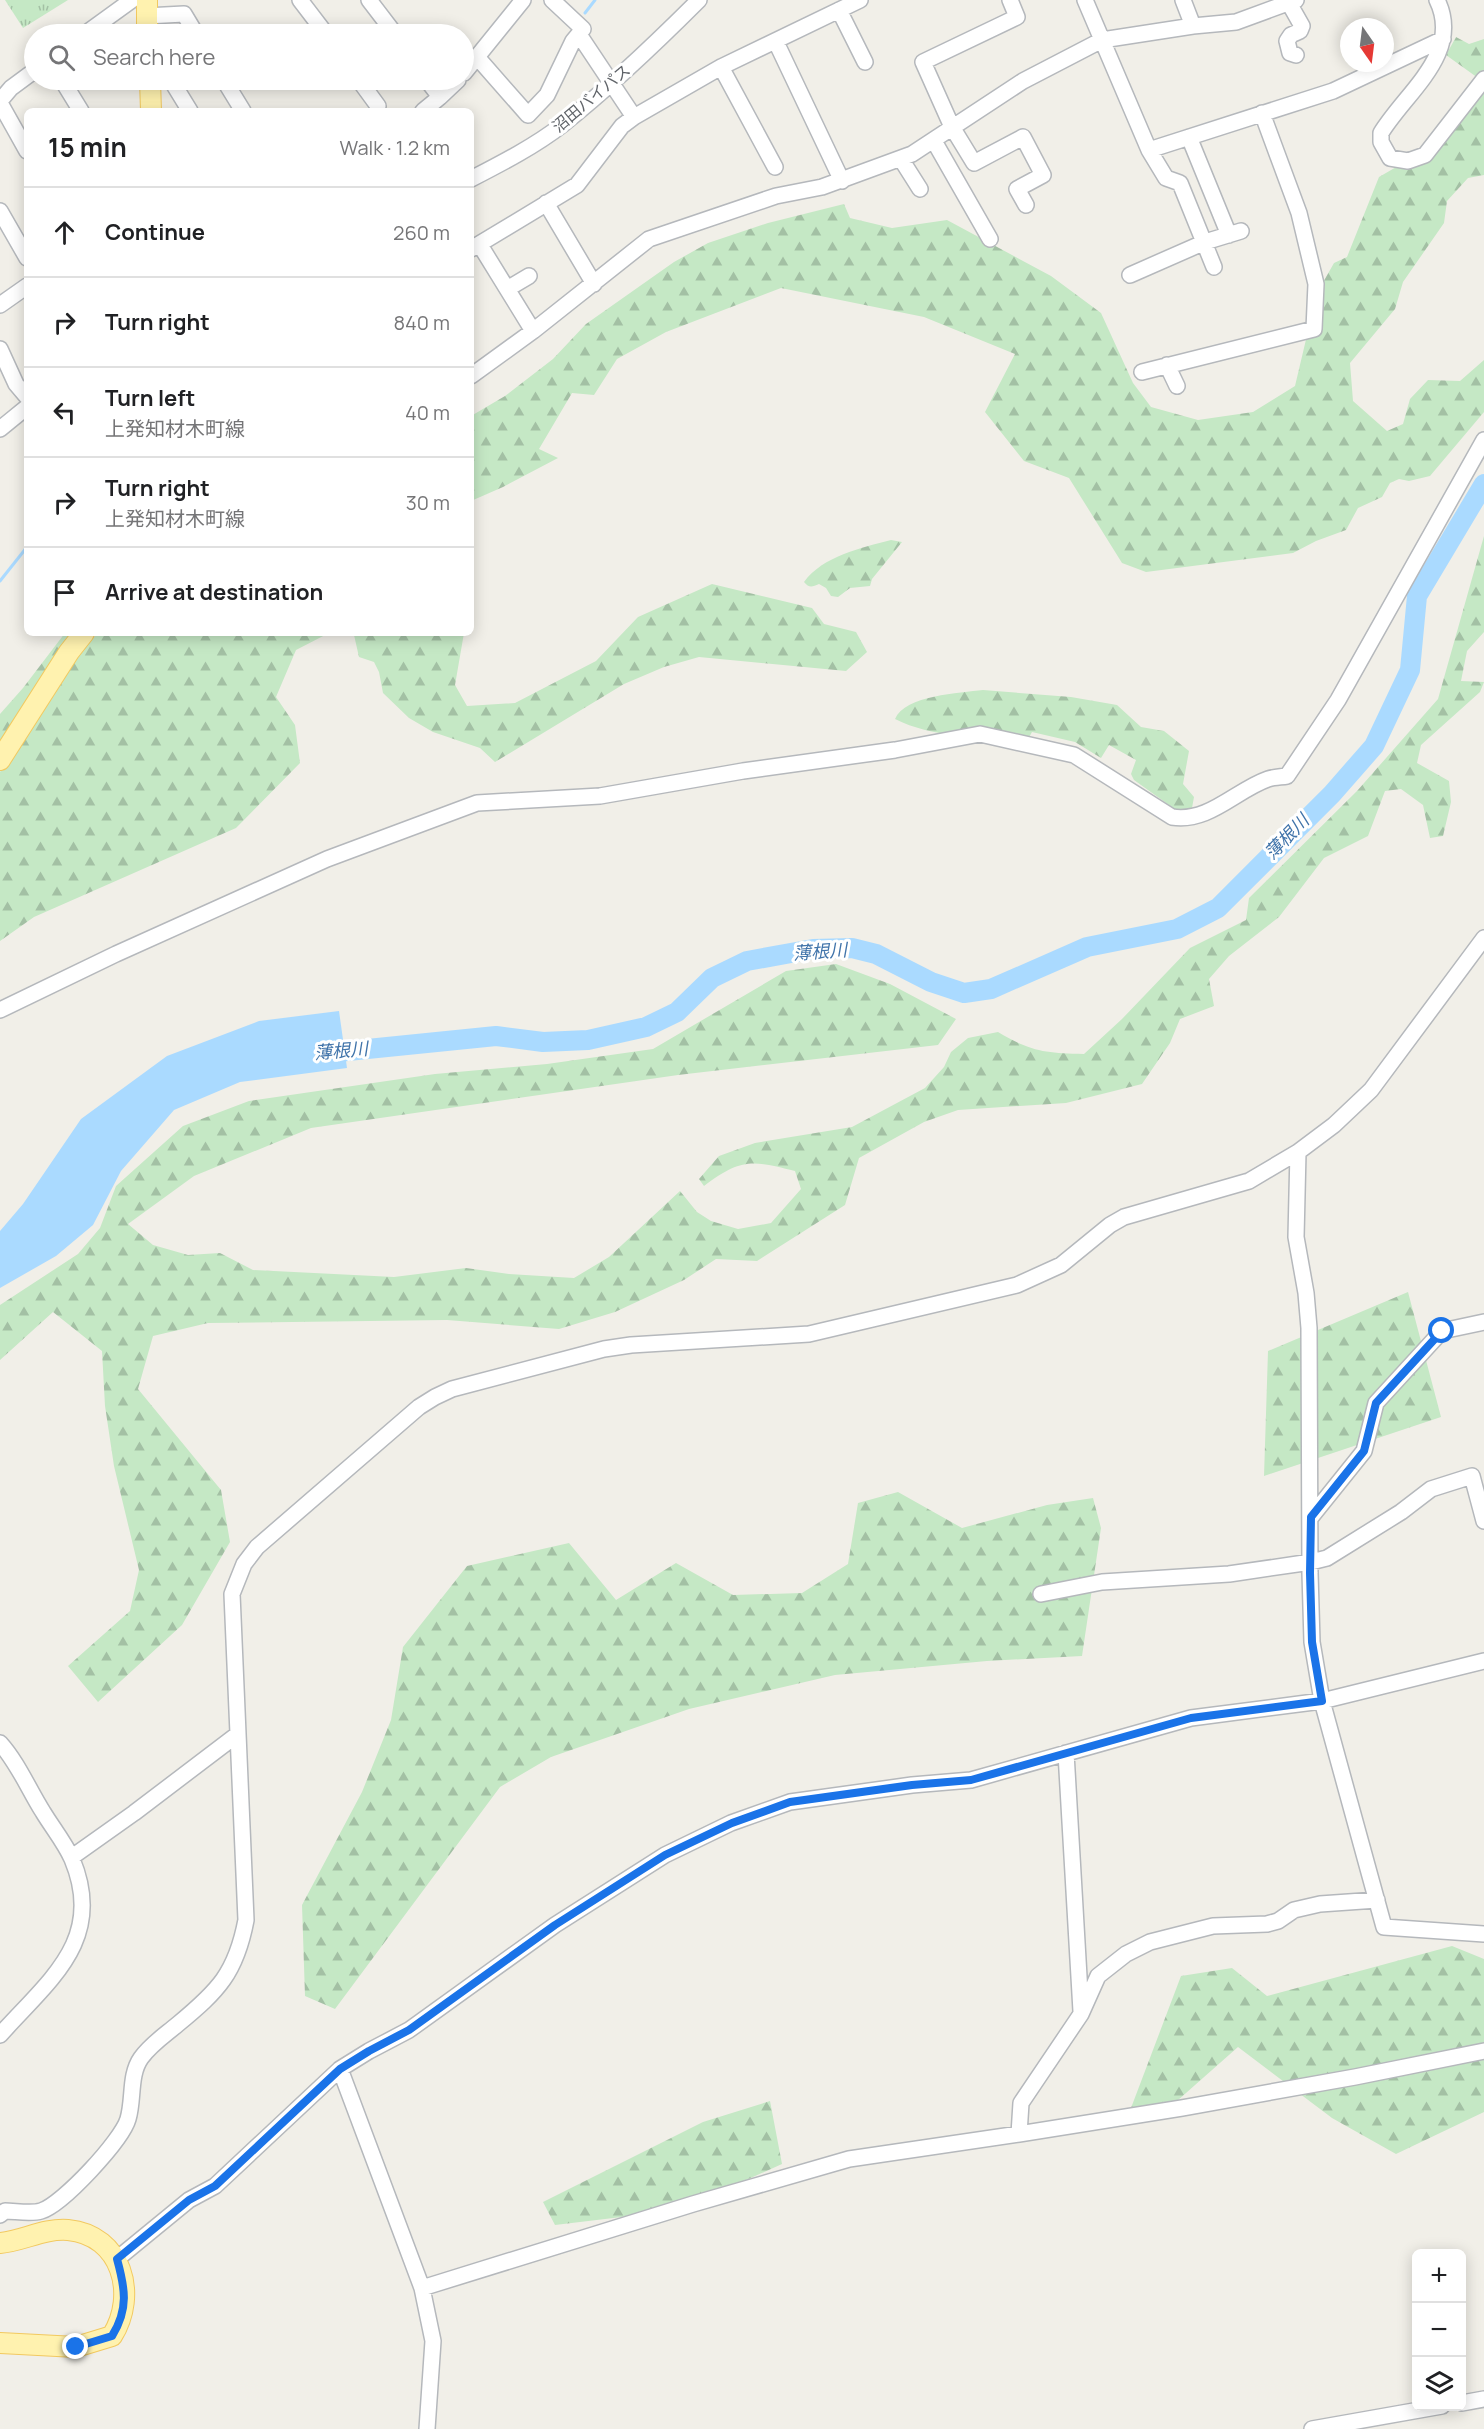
<!DOCTYPE html>
<meta charset="utf-8">
<style>
:root{--surface:#fff;--page:#f2f2f2;--text:#202124;--muted:#757577;--line:#e0e0e0}
body{margin:0;font-family:Manrope,"Noto Sans JP",sans-serif;background:var(--page);color:var(--text)}
.controls{position:absolute;right:18px;bottom:18px;display:grid;overflow:hidden;border-radius:9px;box-shadow:0 3px 15px #0003}
.controls button{width:54px;height:54px;display:grid;place-items:center;padding:0;border:0;border-bottom:2px solid var(--line);background:var(--surface);color:var(--text);font:30px sans-serif}
.compass{position:absolute;left:1340px;top:18px;width:54px;height:54px;border-radius:50%;background:var(--surface);box-shadow:0 3px 15px #0003;rotate:166deg}
.stop{position:absolute;width:18px;height:18px;margin:-14px;border:4px solid #1a73e8;border-radius:50%;background:#fff}
.stop.end{background:#1a73e8;border-color:#fff;box-shadow:0 2px 6px #0008}
.list{margin:0;padding:0;list-style:none}
h2{display:flex;justify-content:space-between;align-items:center;height:78px;margin:0;padding:0 24px;font-size:26px}
h2 small{font-size:20px;font-weight:400;color:var(--muted)}
.list li{display:grid;grid-template-columns:39px 1fr auto;gap:18px;align-items:center;box-sizing:border-box;height:90px;padding:0 24px;border-top:2px solid var(--line)}
.list b{display:block;font-size:22px;white-space:nowrap}
.list p{margin:0;font-size:20px;white-space:nowrap;color:var(--muted)}
.list em{font-size:20px;font-style:normal;color:var(--muted)}
.icon{flex:none;width:33px;height:33px;fill:none;stroke:currentColor;stroke-width:2;stroke-linecap:round;stroke-linejoin:round}
.map{position:relative;flex:none;width:1484px;height:2429px;overflow:hidden}
.search{position:absolute;background:var(--surface);box-shadow:0 3px 15px #0003;left:24px;top:24px;width:450px;height:66px;display:flex;align-items:center;gap:15px;box-sizing:border-box;padding:0 21px;border-radius:33px;color:var(--muted);font-size:22px}
.panel{position:absolute;background:var(--surface);box-shadow:0 3px 15px #0003;left:24px;top:108px;width:450px;height:528px;border-radius:9px}
.map>svg:first-child{display:block}
.forest{fill:url(#forest-firs)}
.park{fill:url(#park-tufts)}
.water{fill:#aadaff}
.lines{fill:none;stroke-linecap:round;stroke-linejoin:round}
.stream{stroke:#aadaff;stroke-width:3}
.river{stroke:#aadaff;stroke-width:20}
.minor-casing{stroke:#b5b8bc;stroke-width:18}
.major-casing{stroke:#f2c960;stroke-width:22}
.minor{stroke:#fff;stroke-width:15}
.major{stroke:#fff2af;stroke-width:20}
.route{stroke:#1a73e8;stroke-width:8}
.labels{text-anchor:middle;stroke-width:6;stroke-linejoin:round;paint-order:stroke}
.street-label{font-size:16px;fill:#5f6368;stroke:#fff}
.water-label{font-size:18px;font-style:italic;fill:#4174aa;stroke:#fff}
</style>
<div class="map">
<svg width="1484" height="2429" viewBox="0 0 1484 2429">
<defs>
<pattern id="forest-firs" width="22" height="20" patternUnits="userSpaceOnUse" patternTransform="scale(1.5)"><rect width="22" height="20" fill="#c5e8c5"/><path d="M5 1l3.5 6h-7zM16 11l3.5 6h-7z" fill="#a3c0a4"/></pattern>
<pattern id="park-tufts" width="24" height="20" patternUnits="userSpaceOnUse" patternTransform="scale(1.5)"><rect width="24" height="20" fill="#c5e8c5"/><path d="M3 7l-1-3M5 7V3M7 7l1-3M15 17l-1-3M17 17v-4M19 17l1-3" fill="none" stroke="#a3c0a4"/></pattern>
</defs>
<rect width="100%" height="100%" fill="#f1efe8"/>
<!-- forest -->
<path class="forest" d="M 1456,37 L 1469,44 L 1484,39 L 1484,71 L 1478,78 L 1446,55 Z
M 1484,86 L 1484,175 L 1468,178 L 1447,201 L 1444,223 L 1403,282 L 1395,309 L 1350,363 L 1353,401 L 1387,431 L 1403,424 L 1410,399 L 1428,380 L 1460,381 L 1484,360 L 1484,412 L 1430,476 L 1409,481 L 1399,479 L 1390,483 L 1382,497 L 1358,508 L 1346,530 L 1316,541 L 1293,553 L 1146,572 L 1122,563 L 1069,478 L 1024,461 L 985,412 L 1015,354 L 924,317 L 781,288 L 666,332 L 617,359 L 594,395 L 572,393 L 539,449 L 558,458 L 503,487 L 471,501 L 471,416 L 505,396 L 553,359 L 586,324 L 674,262 L 708,243 L 768,223 L 844,204 L 850,218 L 892,228 L 947,220 L 1051,276 L 1101,313 L 1133,383 L 1151,407 L 1198,420 L 1253,412 L 1295,386 L 1317,293 L 1334,263 L 1347,257 L 1379,177 L 1398,166 L 1407,166 Z
M 1484,536 L 1484,632 L 1467,651 L 1461,681 L 1484,682 L 1480,692 L 1421,745 L 1417,763 L 1449,781 L 1451,802 L 1443,836 L 1430,838 L 1423,805 L 1401,789 L 1385,791 L 1368,836 L 1324,858 L 1279,917 L 1229,956 L 1209,979 L 1214,1006 L 1180,1019 L 1170,1043 L 1142,1084 L 1066,1103 L 958,1110 L 924,1122 L 859,1158 L 845,1205 L 757,1261 L 716,1259 L 684,1280 L 615,1312 L 559,1329 L 447,1320 L 208,1323 L 153,1336 L 138,1389 L 221,1490 L 230,1542 L 182,1625 L 98,1702 L 68,1666 L 130,1611 L 139,1570 L 114,1466 L 105,1406 L 102,1351 L 53,1312 L 0,1360 L 0,1305 L 78,1254 L 100,1228 L 116,1186 L 183,1126 L 249,1101 L 435,1074 L 547,1064 L 653,1049 L 786,971 L 836,964 L 890,984 L 956,1019 L 938,1045 L 678,1075 L 311,1128 L 194,1176 L 128,1224 L 153,1245 L 188,1255 L 220,1253 L 253,1270 L 394,1277 L 466,1268 L 509,1274 L 574,1278 L 609,1257 L 680,1191 L 697,1212 L 711,1221 L 738,1229 L 771,1223 L 801,1189 L 795,1171 C 752,1160 741,1158 704,1186 L 699,1179 L 719,1156 L 755,1143 L 852,1127 L 925,1088 L 944,1067 L 951,1052 L 968,1038 L 998,1032 C 1032,1052 1045,1053 1084,1054 L 1122,1019 L 1190,948 L 1246,920 L 1249,898 L 1357,791 L 1438,699 Z
M 891,540 L 902,542 L 872,579 L 870,586 L 850,588 L 838,597 L 831,596 L 826,588 L 819,584 C 812,587 809,588 804,582 C 823,556 861,548 891,540 Z
M 712,584 L 812,608 L 824,624 L 856,632 L 867,652 L 846,671 L 699,657 L 664,667 L 624,684 L 495,762 L 480,748 L 433,732 L 409,718 L 383,693 L 379,672 L 374,662 L 359,657 L 354,635 L 354,633 L 464,633 L 455,685 L 467,706 L 515,703 L 596,661 L 638,617 Z
M 65,633 L 78,633 L 0,749 L 0,714 L 23,688 Z
M 98,633 L 329,633 L 296,650 L 276,697 L 295,725 L 300,763 L 236,828 L 34,917 L 0,941 L 0,772 L 79,653 Z
M 983,690 L 1071,697 L 1117,705 L 1141,727 L 1164,731 L 1189,751 L 1183,784 L 1194,797 L 1192,808 L 1183,815 L 1134,780 L 1131,774 L 1136,760 L 1109,745 L 1101,758 L 1075,742 L 1032,732 L 1027,741 C 983,737 935,739 895,719 C 905,695 960,693 983,690 Z
M 1408,1292 L 1441,1417 L 1264,1476 L 1268,1351 Z
M 898,1492 L 962,1528 L 1047,1505 L 1093,1498 L 1101,1528 L 1082,1656 L 987,1661 L 835,1675 L 689,1709 L 551,1757 L 500,1787 L 335,2009 L 305,1996 L 302,1905 L 362,1792 L 391,1720 L 403,1647 L 467,1566 L 569,1543 L 616,1600 L 676,1563 L 733,1595 L 802,1593 L 848,1564 L 858,1503 Z
M 1452,1946 L 1484,1959 L 1484,2112 L 1396,2154 L 1332,2118 L 1238,2047 L 1160,2116 L 1131,2108 L 1181,1976 L 1232,1968 L 1267,1996 Z
M 770,2101 L 782,2164 L 680,2210 L 555,2225 L 543,2202 L 703,2122 Z"/>
<!-- park -->
<path class="park" d="M 5,0 L 68,0 L 23,28 Z"/>
<!-- water -->
<path class="water" d="M 339,1011 L 347,1068 L 240,1082 L 174,1110 L 121,1171 L 93,1225 L 56,1256 L 0,1288 L 0,1231 L 23,1204 L 81,1119 L 167,1056 L 259,1021 Z"/>
<g class="lines">
<!-- stream -->
<path class="stream" d="M 585,13 L 595,0
M 0,581 L 27,547"/>
<!-- river -->
<path class="river" d="M 318,1054 L 496,1036 L 543,1042 L 588,1040 L 646,1027 L 677,1012 L 712,978 L 747,961 L 813,949 L 852,948 L 876,954 L 931,982 L 964,993 L 991,989 L 1087,947 L 1177,929 L 1218,908 L 1332,794 L 1374,746 L 1410,670 L 1417,596 L 1484,484"/>
<defs>
<path id="minor" d="M 300,0 L 326,34
M 369,0 L 395,34
M 1010,0 L 1017,17 L 923,62 L 952,127 L 974,163 L 1023,137 L 1043,175 L 1017,189 L 1026,205
M 1085,0 L 1149,150 L 1166,178 L 1180,183 L 1214,267
M 1183,0 L 1193,26
M 1437,0 C 1463,53 1406,92 1381,133 L 1381,142 L 1390,158 L 1408,161 L 1425,155 L 1484,79
M 1289,3 L 1302,26 L 1300,31 L 1291,35 L 1287,41 L 1290,53 L 1296,55
M 839,10 L 865,62
M 146,16 L 184,14 L 196,34
M 85,34 L 132,0
M 580,36 L 634,117
M 776,42 L 842,181
M 477,57 L 528,115 L 547,95 L 573,41 L 583,29 L 552,0
M 721,67 L 775,167
M 464,73 L 523,0
M 62,80 L 81,111
M 171,80 L 190,111
M 224,80 L 243,111
M 359,80 L 378,106
M 427,80 L 440,97 L 458,80
M 0,101 L 11,88 L 34,71
M 0,103 L 27,151
M 423,111 L 440,97
M 1189,137 L 1229,235
M 934,141 L 990,239
M 1149,150 L 1333,91 L 1443,39
M 901,159 L 920,189
M 471,179 C 502,163 535,146 562,125 C 610,87 656,43 699,0
M 546,203 L 594,284
M 0,211 L 27,258
M 480,245 L 533,331
M 471,249 L 577,185 L 622,126 L 634,117 L 721,67 L 860,0
M 1130,275 L 1205,242 L 1241,231
M 507,289 L 529,276
M 0,305 L 27,286
M 0,349 L 16,384 L 27,397
M 1167,365 L 1177,386
M 1142,372 L 1314,329 L 1316,284 L 1299,213 L 1262,113
M 471,376 L 533,331 L 649,239 L 776,196 L 822,187 L 912,154 L 1023,81 L 1102,40 L 1193,26 L 1236,22 L 1296,0
M 0,429 L 27,407
M 0,1010 L 116,954 L 327,859 L 477,803 L 600,796 L 743,771 L 895,750 L 980,734 L 1074,755 L 1172,817 C 1209,823 1236,790 1268,779 C 1274,777 1281,777 1287,776 L 1338,700 L 1484,440
M 1298,1152 L 1296,1237 L 1306,1293 L 1309,1328 L 1310,1573 L 1312,1642 L 1322,1701 L 1384,1927 L 1484,1934
M 1311,1517 L 1364,1451 L 1376,1403 L 1442,1331 L 1484,1322
M 1041,1594 L 1102,1582 L 1229,1574 L 1311,1562 L 1327,1558 L 1401,1512 L 1431,1489 L 1472,1476 L 1484,1521
M 0,1743 C 18,1763 29,1790 43,1812 C 52,1827 65,1843 72,1859 C 106,1940 49,1980 0,2035
M 1066,1753 L 1081,2011
M 72,1857 L 134,1813 L 238,1734
M 340,2069 L 422,2288 L 433,2341 L 427,2429
M 1019,2134 L 1021,2103 L 1081,2014 L 1098,1976 L 1126,1954 L 1150,1942 L 1213,1926 L 1267,1924 L 1278,1921 L 1294,1910 L 1320,1904 L 1377,1900
M 0,2215 L 5,2211 C 15,2211 31,2214 41,2211 C 63,2204 122,2140 128,2119 C 134,2099 129,2075 141,2058 C 151,2044 165,2035 178,2024 C 218,1991 236,1973 246,1920 L 232,1594 L 244,1564 L 257,1547 L 419,1407 L 435,1397 L 452,1389 L 604,1349 L 631,1345 L 809,1334 L 1017,1285 L 1061,1265 L 1110,1225 L 1124,1217 L 1249,1181 L 1298,1152 L 1334,1125 L 1371,1090 L 1484,938
M 117,2259 L 189,2200 L 215,2186 L 340,2069 L 369,2051 L 409,2030 L 555,1925 L 665,1855 L 731,1823 L 790,1802 L 912,1785 L 971,1780 L 1191,1718 L 1322,1701 L 1484,1661
M 422,2288 L 693,2204 L 849,2159 L 1019,2134 L 1182,2108 L 1355,2077 L 1484,2051
M 1462,2403 L 1484,2399
M 1312,2429 L 1442,2406"/>
<path id="major" d="M 147,0 L 147,34
M 150,80 L 151,111
M 0,760 L 69,652 L 84,633
M 0,2243 C 23,2241 44,2228 68,2230 C 122,2235 138,2295 112,2336 L 76,2347 L 0,2343"/>
</defs>
<!-- minor casing -->
<use href="#minor" class="minor-casing"/>
<!-- major casing -->
<use href="#major" class="major-casing"/>
<!-- minor -->
<use href="#minor" class="minor"/>
<!-- major -->
<use href="#major" class="major"/>
</g>
<g class="lines">
<!-- route -->
<path class="route" d="M 76,2347 L 112,2336 C 129,2309 125,2288 117,2259 L 189,2200 L 215,2186 L 340,2069 L 369,2051 L 409,2030 L 555,1925 L 665,1855 L 732,1823 L 790,1802 L 912,1785 L 971,1780 L 1191,1718 L 1322,1701 L 1312,1642 L 1310,1573 L 1311,1517 L 1364,1451 L 1376,1403 L 1442,1331"/>
</g>
<g class="labels">
<!-- street labels -->
<g class="street-label">
<text transform="translate(591 98) rotate(-40)" y="6">沼田バイパス</text>
</g>
<!-- water labels -->
<g class="water-label">
<text transform="translate(1287 837) rotate(-46)" y="6">薄根川</text>
<text transform="translate(820 952) rotate(-4)" y="6">薄根川</text>
<text transform="translate(341 1051) rotate(-5)" y="6">薄根川</text>
</g>
</g>
</svg>
<div class="controls">
<button>+</button>
<button>−</button>
<button><svg class="icon" aria-label="layers" viewBox="0 0 24 24"><path d="M12 4l9 5-9 5-9-5zM3 14l9 5 9-5"/></svg></button>
</div>
<svg class="compass" viewBox="-18 -18 36 36"><path d="M0-13l5 13h-10z" fill="#e53935"/><path d="M0 13l5-13h-10z" fill="#757577"/></svg>
<div class="stop" style="left:1442px;top:1331px"></div>
<div class="stop end" style="left:76px;top:2347px"></div>
<div class="search"><svg class="icon" aria-label="search" viewBox="0 0 24 24"><circle cx="10" cy="10" r="6"/><path d="M15 15l6 6"/></svg>Search here</div>
<section class="panel">
<h2>15 min<small>Walk · 1.2 km</small></h2>
<ul class="list">
<li><svg class="icon" aria-label="ahead" viewBox="0 0 24 24"><path d="M12 20V5M6 11l6-6 6 6"/></svg><div><b>Continue</b></div><em>260 m</em></li>
<li><svg class="icon" aria-label="right" viewBox="0 0 24 24"><path d="M7 20v-9h11M14 6l5 5-5 5"/></svg><div><b>Turn right</b></div><em>840 m</em></li>
<li><svg class="icon" aria-label="left" viewBox="0 0 24 24"><path d="M17 20v-9H6M10 6l-5 5 5 5"/></svg><div><b>Turn left</b><p>上発知材木町線</p></div><em>40 m</em></li>
<li><svg class="icon" aria-label="right" viewBox="0 0 24 24"><path d="M7 20v-9h11M14 6l5 5-5 5"/></svg><div><b>Turn right</b><p>上発知材木町線</p></div><em>30 m</em></li>
<li><svg class="icon" aria-label="arrive" viewBox="0 0 24 24"><path d="M6 21V4h12l-3 4 3 4H6"/></svg><div><b>Arrive at destination</b></div></li>
</ul>
</section>
</div>
